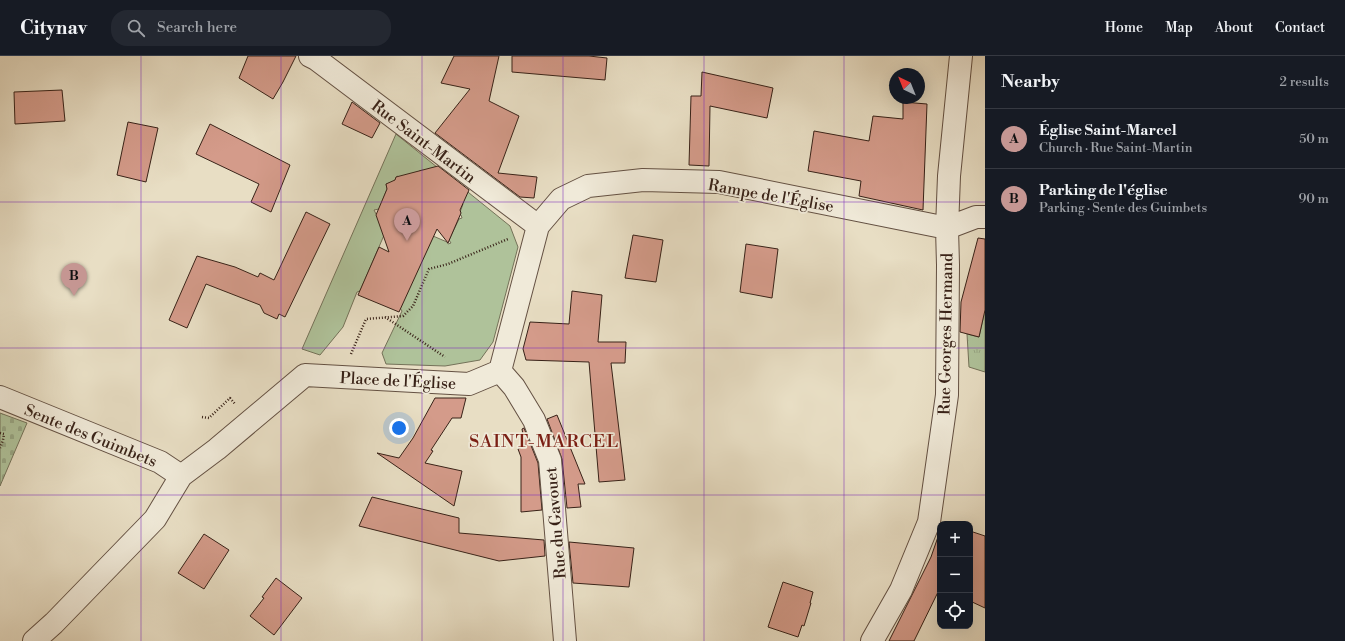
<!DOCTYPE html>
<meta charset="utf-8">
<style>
:root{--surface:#171b24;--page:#242831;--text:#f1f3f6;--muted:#9ea1a6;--line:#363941;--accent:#c59692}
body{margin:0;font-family:"Libre Bodoni",serif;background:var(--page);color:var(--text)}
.controls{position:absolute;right:12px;bottom:12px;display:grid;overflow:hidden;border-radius:8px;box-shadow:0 4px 16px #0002}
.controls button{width:36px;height:36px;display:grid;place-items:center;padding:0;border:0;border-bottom:1px solid var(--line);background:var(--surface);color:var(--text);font:20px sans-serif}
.compass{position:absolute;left:889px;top:12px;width:36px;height:36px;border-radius:50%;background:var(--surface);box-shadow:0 4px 16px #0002;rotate:317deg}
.you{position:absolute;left:399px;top:372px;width:14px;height:14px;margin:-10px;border:3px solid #fff;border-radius:50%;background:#1a73e8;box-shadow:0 0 0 6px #1a73e833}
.badge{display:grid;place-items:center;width:26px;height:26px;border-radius:50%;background:var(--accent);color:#111;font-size:13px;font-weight:700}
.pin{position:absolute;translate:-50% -33px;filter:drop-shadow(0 1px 2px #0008)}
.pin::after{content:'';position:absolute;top:21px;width:14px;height:12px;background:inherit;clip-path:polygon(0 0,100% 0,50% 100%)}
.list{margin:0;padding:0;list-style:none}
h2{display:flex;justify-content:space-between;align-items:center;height:52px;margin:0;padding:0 16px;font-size:17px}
h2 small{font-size:13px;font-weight:400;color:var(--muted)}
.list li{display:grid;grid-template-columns:26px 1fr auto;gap:12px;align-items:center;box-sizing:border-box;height:60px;padding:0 16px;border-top:1px solid var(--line)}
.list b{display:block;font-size:15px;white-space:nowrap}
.list p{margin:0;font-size:13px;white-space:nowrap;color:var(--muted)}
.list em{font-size:13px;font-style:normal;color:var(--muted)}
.icon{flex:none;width:22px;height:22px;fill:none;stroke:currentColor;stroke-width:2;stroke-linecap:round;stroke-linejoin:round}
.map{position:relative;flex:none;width:985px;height:585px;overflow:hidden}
header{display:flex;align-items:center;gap:24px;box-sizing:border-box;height:56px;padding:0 20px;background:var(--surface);border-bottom:1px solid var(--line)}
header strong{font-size:19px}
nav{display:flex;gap:22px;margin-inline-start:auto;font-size:14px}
.search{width:280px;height:36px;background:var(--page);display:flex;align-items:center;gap:10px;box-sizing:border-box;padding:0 14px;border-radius:16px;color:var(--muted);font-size:15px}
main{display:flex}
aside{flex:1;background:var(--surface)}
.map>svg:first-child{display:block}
.grass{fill:url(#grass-tufts);stroke:#747259}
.cemetery{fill:url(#cemetery-stones);stroke:#747259}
.park{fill:#afc29a;stroke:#747259}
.building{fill:#d49b8a;stroke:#382218}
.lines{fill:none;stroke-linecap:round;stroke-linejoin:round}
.minor-casing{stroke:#645143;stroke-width:24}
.path{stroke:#382218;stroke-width:2.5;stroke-dasharray:1 2;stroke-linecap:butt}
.minor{stroke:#f0ead9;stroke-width:22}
.grid{fill:none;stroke:#7b2cbf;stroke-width:1;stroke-opacity:0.55}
.labels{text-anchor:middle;stroke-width:3.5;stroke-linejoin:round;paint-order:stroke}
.street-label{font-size:16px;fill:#382218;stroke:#f0ead9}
.quarter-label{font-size:18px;letter-spacing:1px;fill:#7a1f14;stroke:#f0ead9}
</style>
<header>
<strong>Citynav</strong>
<div class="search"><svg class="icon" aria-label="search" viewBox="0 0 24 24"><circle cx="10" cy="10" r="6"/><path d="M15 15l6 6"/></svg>Search here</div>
<nav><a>Home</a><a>Map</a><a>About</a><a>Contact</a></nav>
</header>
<main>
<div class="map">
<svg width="985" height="585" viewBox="0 0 985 585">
<defs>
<pattern id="grass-tufts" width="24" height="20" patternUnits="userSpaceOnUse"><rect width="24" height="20" fill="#afc29a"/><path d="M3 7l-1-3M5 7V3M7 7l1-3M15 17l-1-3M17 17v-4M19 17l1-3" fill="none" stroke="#97a684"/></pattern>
<pattern id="cemetery-stones" width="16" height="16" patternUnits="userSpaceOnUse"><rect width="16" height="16" fill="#afc29a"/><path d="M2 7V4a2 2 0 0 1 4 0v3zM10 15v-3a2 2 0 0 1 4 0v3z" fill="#97a684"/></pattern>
</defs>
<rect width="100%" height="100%" fill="#e8dec4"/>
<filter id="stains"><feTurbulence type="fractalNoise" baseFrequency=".005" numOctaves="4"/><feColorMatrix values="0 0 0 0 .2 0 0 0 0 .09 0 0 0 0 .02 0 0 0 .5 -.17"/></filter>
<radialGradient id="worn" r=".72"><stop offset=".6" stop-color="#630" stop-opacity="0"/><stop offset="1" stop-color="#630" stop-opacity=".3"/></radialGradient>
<!-- grass -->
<path class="grass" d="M 985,254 L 985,316 L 969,311 L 967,278 L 979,281 Z"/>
<!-- cemetery -->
<path class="cemetery" d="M 0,357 L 27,367 L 0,430 Z"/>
<!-- park -->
<path class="park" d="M 396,78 L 510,170 L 518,191 L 493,286 L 480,304 L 445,310 L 386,308 L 382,297 L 402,255 L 400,252 L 433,180 L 447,186 L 448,188 L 451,187 L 449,184 L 459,163 L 462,162 L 461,159 L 459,159 L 463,148 L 443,139 L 423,114 L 419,115 L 417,129 L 397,120 L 392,130 L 389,127 L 386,128 L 387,133 L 379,153 L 374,154 L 376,158 L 379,157 L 391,163 L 360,235 L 357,236 L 343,271 L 320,299 L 302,293 Z"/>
<!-- building -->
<path class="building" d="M 248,0 L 296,0 L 283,26 L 273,43 L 239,22 Z
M 454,0 L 499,0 L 489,45 L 519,60 L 498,117 L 537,121 L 534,142 L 520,141 L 435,77 L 470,33 L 441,27 Z
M 512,0 L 589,0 L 607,2 L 605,24 L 512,16 Z
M 702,16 L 773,32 L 767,62 L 710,50 L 709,110 L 689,109 L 691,40 L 701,40 Z
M 62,34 L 65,65 L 15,68 L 14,36 Z
M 352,46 L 380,67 L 372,82 L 342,68 Z
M 903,46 L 927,48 L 923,154 L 859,140 L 861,125 L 808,115 L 814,75 L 869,85 L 873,60 L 903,63 Z
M 128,66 L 158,72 L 146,126 L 117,119 Z
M 210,68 L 290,109 L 271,156 L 251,146 L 259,128 L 196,98 Z
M 438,110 L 469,134 L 460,154 L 461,157 L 448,187 L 437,173 L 399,256 L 358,239 L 379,191 L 389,196 L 376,159 L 387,133 L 386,128 L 395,124 L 396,121 Z
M 306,156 L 330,168 L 285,261 L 279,258 L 277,263 L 264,257 L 260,249 L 206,228 L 187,272 L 169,264 L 197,200 L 235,211 L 258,221 L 260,217 L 274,224 Z
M 633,179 L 663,184 L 656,226 L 625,222 Z
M 978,182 L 985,183 L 985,254 L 979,281 L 960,276 L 961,246 Z
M 746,188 L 778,193 L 772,242 L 740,236 Z
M 572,235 L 602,239 L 598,286 L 626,286 L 625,307 L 611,307 L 625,424 L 599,426 L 589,306 L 526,304 L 523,293 L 530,266 L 569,268 Z
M 435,342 L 466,342 L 461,362 L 452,362 L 431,394 L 433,395 L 425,407 L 462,415 L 454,450 L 377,397 L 399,402 L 413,382 Z
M 557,359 L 585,428 L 578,428 L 581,451 L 567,452 L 562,403 L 547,363 Z
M 524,372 L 538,407 L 542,454 L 521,456 L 521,401 L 518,393 L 525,390 L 522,373 Z
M 372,441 L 459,462 L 459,477 L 544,484 L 545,500 L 499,505 L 359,470 Z
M 940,475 L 940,532 L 914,585 L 889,585 L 931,501 Z
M 970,475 L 985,480 L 985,552 L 970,545 Z
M 204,478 L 229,494 L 204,533 L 178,517 Z
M 569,486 L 634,492 L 629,531 L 573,527 Z
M 276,522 L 302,542 L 274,579 L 250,560 L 264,542 L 262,541 Z
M 783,526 L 813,536 L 810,547 L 811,547 L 804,570 L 802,569 L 798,581 L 768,571 Z"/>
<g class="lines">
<defs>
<path id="minor" d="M 310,0 L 316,3 L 538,170
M 947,172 L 976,161 L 985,161
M 500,315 L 514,331 L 534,364 L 550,404 L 565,585
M 0,341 L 160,406 L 181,420
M 34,585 L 54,567 L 155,463 L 181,420 L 217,393 L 305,319 L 469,328 L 500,315 L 538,170 L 561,143 L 588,130 L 643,124 L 719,126 L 947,172
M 872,585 L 901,534 L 929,466 L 947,339 L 948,209 L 947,172 L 949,120 L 961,0"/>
</defs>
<!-- minor casing -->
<use href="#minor" class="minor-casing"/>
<!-- path -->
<path class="path" d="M 385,261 L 445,301
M 351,298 L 366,263 L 403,260 L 413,250 L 429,213 L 448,208 L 508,183
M 202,361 L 209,362 L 230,342 L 235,348
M 0,377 L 4,378 L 3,384 L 0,392"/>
<!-- minor -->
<use href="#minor" class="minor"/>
</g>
<!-- grid -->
<path class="grid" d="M 141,0 L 141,585M 281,0 L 281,585M 422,0 L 422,585M 563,0 L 563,585M 704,0 L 704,585M 844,0 L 844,585M 0,146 L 985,146M 0,292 L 985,292M 0,439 L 985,439"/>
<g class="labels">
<!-- street labels -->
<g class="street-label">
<text transform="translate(424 85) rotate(37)" y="6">Rue Saint-Martin</text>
<text transform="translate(771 139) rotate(10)" y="6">Rampe de l'Église</text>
<text transform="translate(945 278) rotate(-89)" y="6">Rue Georges Hermand</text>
<text transform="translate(398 324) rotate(3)" y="6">Place de l'Église</text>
<text transform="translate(91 379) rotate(22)" y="6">Sente des Guimbets</text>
<text transform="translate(555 467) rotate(-95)" y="6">Rue du Gavouet</text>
</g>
<!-- quarter labels -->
<g class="quarter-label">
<text x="544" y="391">SAINT-MARCEL</text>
</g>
</g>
<rect width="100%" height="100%" filter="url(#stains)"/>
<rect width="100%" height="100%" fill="url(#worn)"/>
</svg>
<div class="controls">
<button>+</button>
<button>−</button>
<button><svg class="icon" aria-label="locate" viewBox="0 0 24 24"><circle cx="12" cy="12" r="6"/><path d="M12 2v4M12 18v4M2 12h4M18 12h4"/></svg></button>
</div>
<svg class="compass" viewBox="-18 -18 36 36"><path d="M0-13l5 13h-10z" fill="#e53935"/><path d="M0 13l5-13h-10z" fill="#9ea1a6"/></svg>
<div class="you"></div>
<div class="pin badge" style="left:407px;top:185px">A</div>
<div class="pin badge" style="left:74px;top:240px">B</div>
</div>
<aside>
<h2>Nearby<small>2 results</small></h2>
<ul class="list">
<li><span class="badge">A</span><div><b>Église Saint-Marcel</b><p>Church · Rue Saint-Martin</p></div><em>50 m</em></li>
<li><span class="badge">B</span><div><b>Parking de l'église</b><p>Parking · Sente des Guimbets</p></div><em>90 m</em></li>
</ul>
</aside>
</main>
